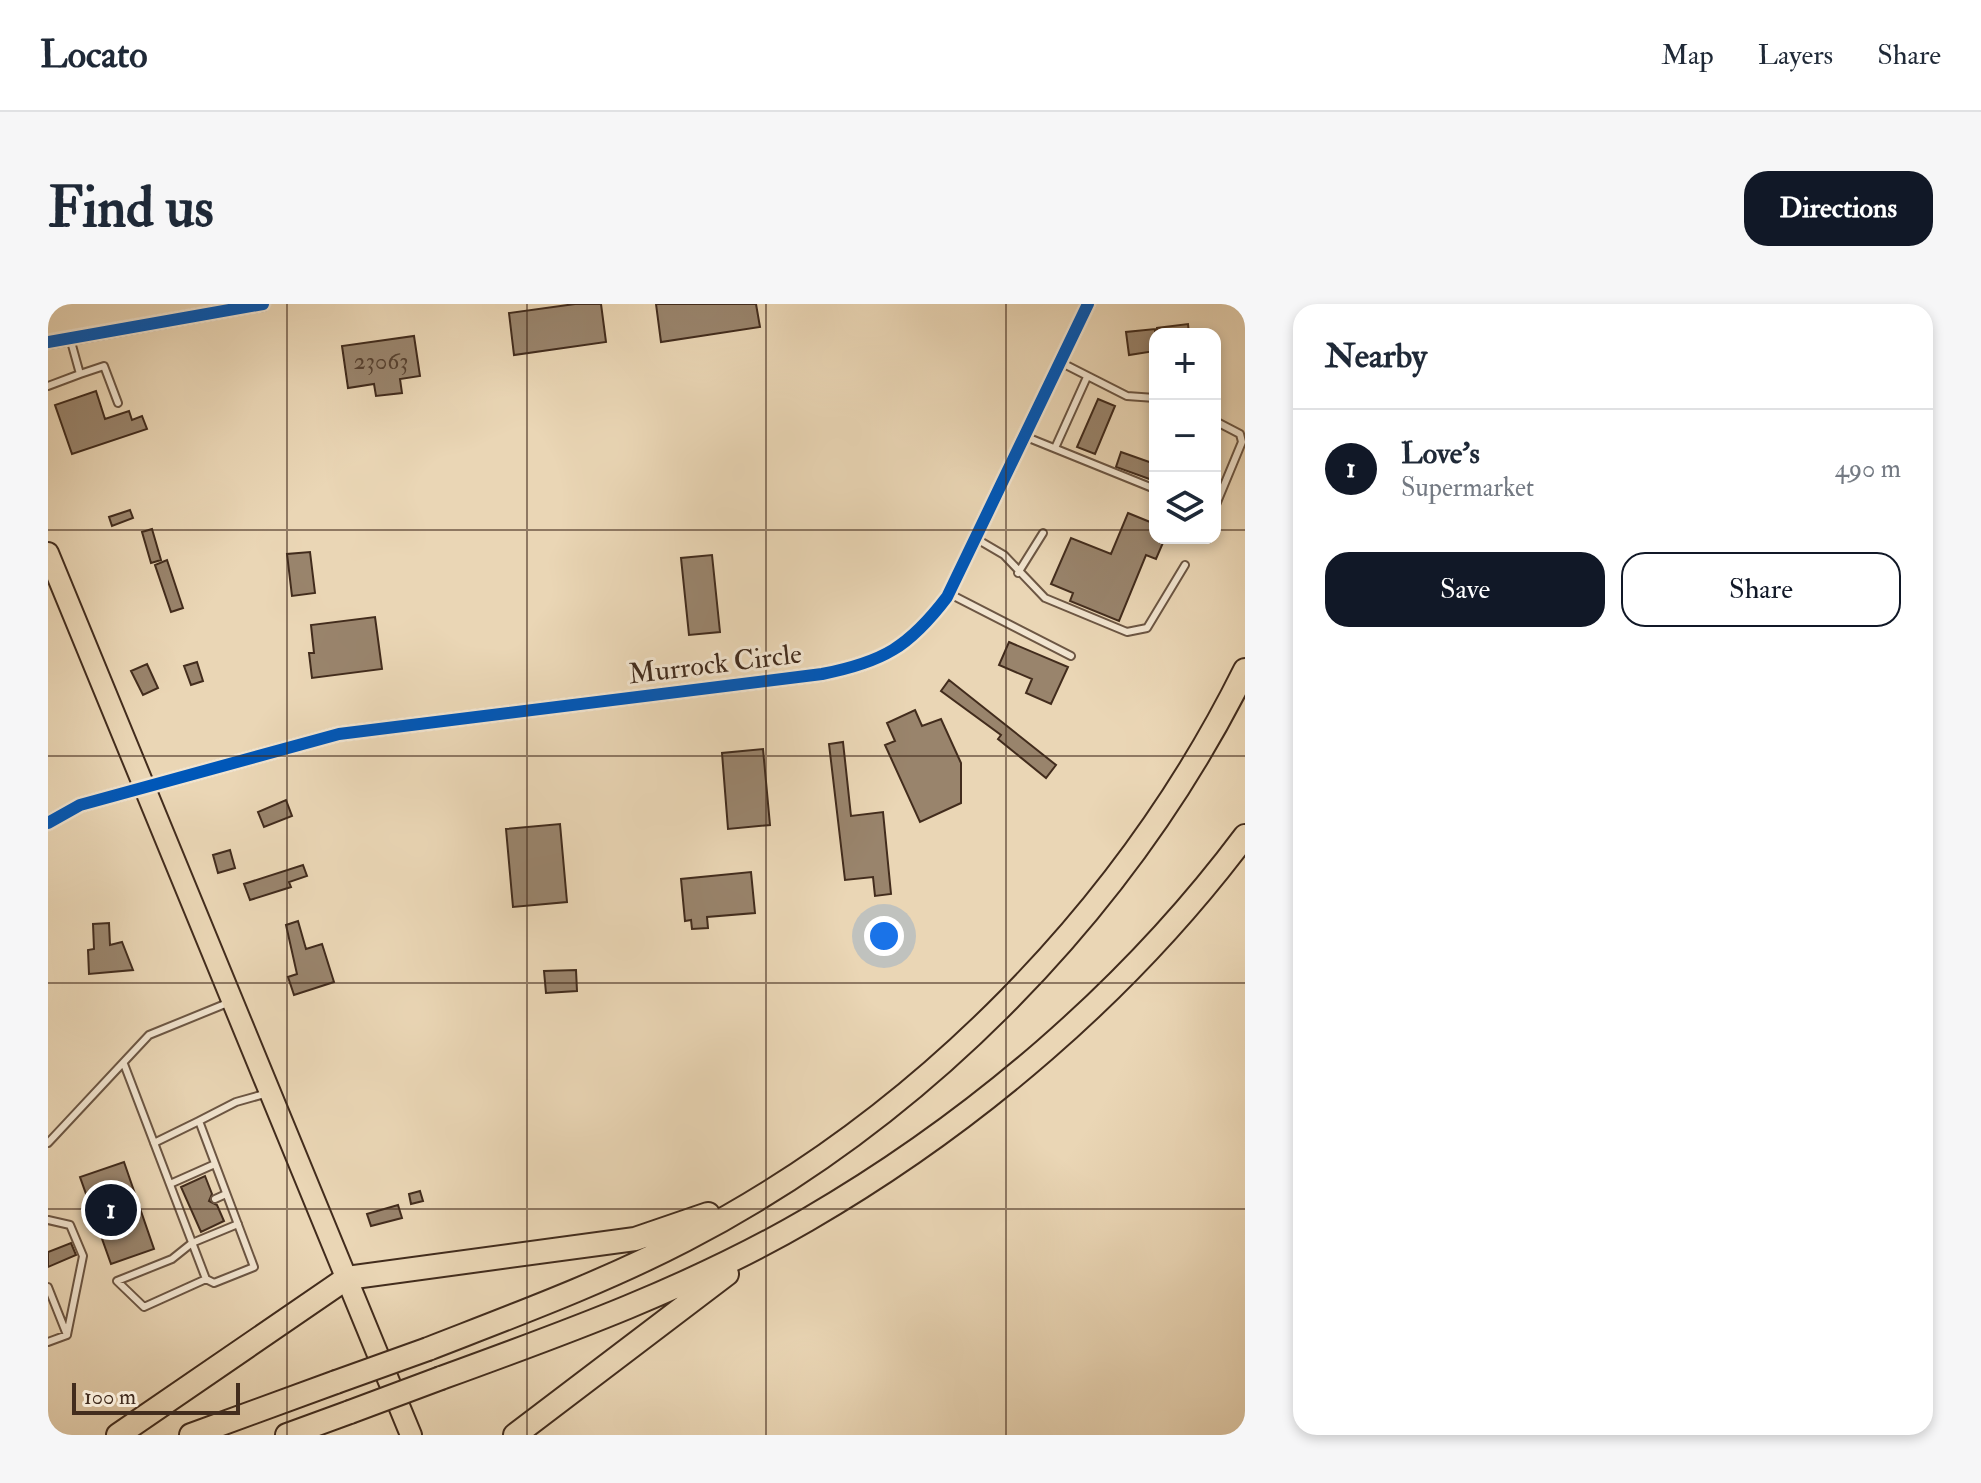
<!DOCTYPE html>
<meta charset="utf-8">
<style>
:root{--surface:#fff;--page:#f6f6f7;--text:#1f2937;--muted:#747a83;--line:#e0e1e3;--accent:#111827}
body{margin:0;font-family:"IM FELL Double Pica",serif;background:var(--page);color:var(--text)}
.controls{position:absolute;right:24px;top:24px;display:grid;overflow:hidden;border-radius:16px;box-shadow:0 4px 12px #0003}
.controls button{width:72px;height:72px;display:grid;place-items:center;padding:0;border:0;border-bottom:2px solid var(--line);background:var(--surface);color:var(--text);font:40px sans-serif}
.scale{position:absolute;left:24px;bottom:20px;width:168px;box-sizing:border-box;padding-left:8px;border:4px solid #422c1d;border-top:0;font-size:22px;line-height:28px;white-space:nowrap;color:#422c1d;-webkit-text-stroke:6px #f1e4cf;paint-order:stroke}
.you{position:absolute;left:836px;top:632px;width:28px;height:28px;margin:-20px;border:6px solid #fff;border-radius:50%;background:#1a73e8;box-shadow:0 0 0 12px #1a73e833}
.badge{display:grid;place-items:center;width:52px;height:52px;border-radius:50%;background:var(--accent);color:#fff;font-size:26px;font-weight:700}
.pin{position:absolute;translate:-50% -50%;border:4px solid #fff;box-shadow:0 2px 8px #0006}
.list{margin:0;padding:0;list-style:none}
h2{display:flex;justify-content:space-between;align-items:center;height:104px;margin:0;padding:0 32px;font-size:34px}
h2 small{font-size:26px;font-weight:400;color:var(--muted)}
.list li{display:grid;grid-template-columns:52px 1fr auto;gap:24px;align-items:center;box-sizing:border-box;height:120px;padding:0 32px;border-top:2px solid var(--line)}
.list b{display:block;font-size:30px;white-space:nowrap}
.list p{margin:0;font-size:26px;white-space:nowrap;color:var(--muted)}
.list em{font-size:26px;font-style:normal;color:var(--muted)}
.actions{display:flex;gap:16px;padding:24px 32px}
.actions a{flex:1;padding:18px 0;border:2px solid var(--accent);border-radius:24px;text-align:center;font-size:28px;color:var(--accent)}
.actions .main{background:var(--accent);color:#fff}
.icon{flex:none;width:44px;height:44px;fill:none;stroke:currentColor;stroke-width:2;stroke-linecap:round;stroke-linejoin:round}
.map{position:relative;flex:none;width:1197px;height:1131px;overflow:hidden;border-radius:24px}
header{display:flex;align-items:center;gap:48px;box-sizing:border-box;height:112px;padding:0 40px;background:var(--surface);border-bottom:2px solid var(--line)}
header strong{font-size:38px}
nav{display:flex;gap:44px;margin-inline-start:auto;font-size:28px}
.intro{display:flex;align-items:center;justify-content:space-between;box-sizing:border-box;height:192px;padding:0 48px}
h1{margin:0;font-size:56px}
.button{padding:20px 36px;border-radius:24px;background:var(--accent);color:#fff;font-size:28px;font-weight:700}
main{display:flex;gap:48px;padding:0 48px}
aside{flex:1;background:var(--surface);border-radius:24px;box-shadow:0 4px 12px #0003}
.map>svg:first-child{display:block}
.building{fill:#99846c;stroke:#422c1d;stroke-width:2}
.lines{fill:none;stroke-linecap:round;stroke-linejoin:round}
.lane-casing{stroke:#6c5643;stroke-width:10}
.street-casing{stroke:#6c5643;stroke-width:16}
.primary-casing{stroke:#422c1d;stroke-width:24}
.highway-casing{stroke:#422c1d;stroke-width:26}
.lane{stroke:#f1e4cf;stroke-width:6}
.street{stroke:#f1e4cf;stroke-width:12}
.primary{stroke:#ead6b5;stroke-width:20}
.highway{stroke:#ead6b5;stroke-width:22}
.highway-bridge-casing{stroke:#422c1d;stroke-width:26;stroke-linecap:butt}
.highway-bridge{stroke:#ead6b5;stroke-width:22}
.cycleway-casing{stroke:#f1e4cf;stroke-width:17}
.cycleway{stroke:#0057b8;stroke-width:12}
.grid{fill:none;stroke:#422c1d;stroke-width:2;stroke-opacity:0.55}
.labels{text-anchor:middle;stroke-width:6;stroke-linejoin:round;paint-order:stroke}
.number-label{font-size:24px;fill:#584231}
.street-label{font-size:28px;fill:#422c1d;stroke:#f1e4cf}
</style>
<header>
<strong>Locato</strong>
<nav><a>Map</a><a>Layers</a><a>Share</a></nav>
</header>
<div class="intro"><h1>Find us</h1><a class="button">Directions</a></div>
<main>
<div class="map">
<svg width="1197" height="1131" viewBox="0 0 1197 1131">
<rect width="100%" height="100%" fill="#ead6b5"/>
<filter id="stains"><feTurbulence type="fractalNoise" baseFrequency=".0025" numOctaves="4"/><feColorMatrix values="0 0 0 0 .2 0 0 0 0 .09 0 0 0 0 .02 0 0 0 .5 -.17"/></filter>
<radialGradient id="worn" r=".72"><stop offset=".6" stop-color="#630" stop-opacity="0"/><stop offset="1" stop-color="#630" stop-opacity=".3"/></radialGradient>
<!-- building -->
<path class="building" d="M 527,0 L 553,0 L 558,38 L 466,51 L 461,9 Z
M 608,0 L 708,0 L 712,23 L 613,38 Z
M 1140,20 L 1141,30 L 1109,30 L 1109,24 Z
M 1107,25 L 1107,47 L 1081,51 L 1078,28 Z
M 366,32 L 372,72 L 352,75 L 354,89 L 328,92 L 326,80 L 300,84 L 294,42 Z
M 48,87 L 57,115 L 81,107 L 84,116 L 94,112 L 99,125 L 24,150 L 7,101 Z
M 1050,95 L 1067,102 L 1047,150 L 1029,143 Z
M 1073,148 L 1107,160 L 1107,177 L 1068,163 Z
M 82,206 L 85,214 L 64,222 L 61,213 Z
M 1080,209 L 1107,220 L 1107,234 L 1117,234 L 1108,255 L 1098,251 L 1071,317 L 1022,297 L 1025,289 L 1003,280 L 1023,234 L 1063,250 Z
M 104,225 L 113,256 L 103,259 L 94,228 Z
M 262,248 L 267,289 L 244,292 L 239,250 Z
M 664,251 L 672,328 L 641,331 L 633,254 Z
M 119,256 L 135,304 L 123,308 L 107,261 Z
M 327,313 L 334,365 L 264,374 L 261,349 L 266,349 L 263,321 Z
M 961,338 L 1020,363 L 1003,400 L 978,389 L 984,375 L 951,361 Z
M 149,358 L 155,377 L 143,381 L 136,362 Z
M 99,360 L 110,384 L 95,391 L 83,367 Z
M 901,376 L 1008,461 L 998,474 L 950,435 L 953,431 L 893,387 Z
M 867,406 L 874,422 L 893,415 L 913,459 L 913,499 L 872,518 L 837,441 L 847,437 L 839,419 Z
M 795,438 L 803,512 L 835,508 L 843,590 L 827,592 L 825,573 L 797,576 L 781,440 Z
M 715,445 L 722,521 L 680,525 L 674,449 Z
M 238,496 L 244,512 L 216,523 L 210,508 Z
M 512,520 L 519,598 L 465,603 L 458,525 Z
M 182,546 L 187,564 L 170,569 L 165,551 Z
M 255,561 L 259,572 L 241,578 L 243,583 L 202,596 L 196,580 Z
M 703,568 L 707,609 L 659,613 L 660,624 L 644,625 L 643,616 L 637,617 L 633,575 Z
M 250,617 L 258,645 L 274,640 L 286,678 L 246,691 L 240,673 L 249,670 L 238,621 Z
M 61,619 L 62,641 L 74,638 L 85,666 L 41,670 L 40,646 L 46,645 L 45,620 Z
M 528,666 L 529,687 L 498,689 L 496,667 Z
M 76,858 L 106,945 L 63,960 L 32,873 Z
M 157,872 L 164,890 L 161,897 L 169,901 L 176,917 L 153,928 L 133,883 Z
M 372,887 L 375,897 L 363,900 L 361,890 Z
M 350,901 L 354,914 L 323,922 L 319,910 Z
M 23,939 L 28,951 L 0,963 L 0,948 Z"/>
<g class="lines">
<defs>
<path id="lane" d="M 22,34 L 32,70 L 56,62 L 70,99
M 1012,58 L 1079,92 L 1107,94
M 0,82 L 32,70
M 1167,117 L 1192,130 L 1194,138 L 1167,203
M 976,132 L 1107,185
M 1007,144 L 1039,73
M 927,234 L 956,251 L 997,294 L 1079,328 L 1099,324 L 1137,261
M 970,269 L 995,229
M 900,289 L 1023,352
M 76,760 L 158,975 L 166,979 L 206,963 L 151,817 L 188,798 L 220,789
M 0,839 L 101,731 L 182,698
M 106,839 L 151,817
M 122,880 L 167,860
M 167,895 L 178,890
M 0,916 L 22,921 L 35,952 L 19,1031
M 158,975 L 96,1003 L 69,977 L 124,955 L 144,939 L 190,920
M 0,983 L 19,1031
M 0,1038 L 19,1031"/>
<path id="street" d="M 0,38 L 215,0
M 0,519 L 32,501 L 291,430 L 774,370 C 835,358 861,343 899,293 L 1040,0"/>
<path id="primary" d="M 0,249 L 363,1131"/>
<path id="highway" d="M 380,1045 C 467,1011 554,979 637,936 C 874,813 1078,606 1197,366
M 393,1074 C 517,1029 644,983 759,916 C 926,819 1081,687 1197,532
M 70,1131 L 299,974 L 587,935 L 660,910
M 143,1131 L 288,1078
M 239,1131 L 302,1108
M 467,1131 L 679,970"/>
</defs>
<!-- lane casing -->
<use href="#lane" class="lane-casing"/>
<!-- street casing -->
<use href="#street" class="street-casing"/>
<!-- primary casing -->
<use href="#primary" class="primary-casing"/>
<!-- highway casing -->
<use href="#highway" class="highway-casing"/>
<!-- lane -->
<use href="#lane" class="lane"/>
<!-- street -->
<use href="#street" class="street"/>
<!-- primary -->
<use href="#primary" class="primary"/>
<!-- highway -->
<use href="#highway" class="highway"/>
<defs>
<path id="highway-bridge" d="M 288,1078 L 380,1045
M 302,1108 L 393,1074"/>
</defs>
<!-- highway-bridge casing -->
<use href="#highway-bridge" class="highway-bridge-casing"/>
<!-- highway-bridge -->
<use href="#highway-bridge" class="highway-bridge"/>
<defs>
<path id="cycleway" d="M 0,38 L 215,0
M 0,519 L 32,501 L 291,430 L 774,370 C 835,358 861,343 899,293 L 1040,0"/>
</defs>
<!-- cycleway casing -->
<use href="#cycleway" class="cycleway-casing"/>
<!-- cycleway -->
<use href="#cycleway" class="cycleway"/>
</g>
<!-- grid -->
<path class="grid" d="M 239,0 L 239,1131M 479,0 L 479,1131M 718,0 L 718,1131M 958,0 L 958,1131M 0,226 L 1107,226M 1167,226 L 1197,226M 0,452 L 1197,452M 0,679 L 1197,679M 0,905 L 1197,905"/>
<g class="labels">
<!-- number labels -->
<g class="number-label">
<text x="333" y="65">23063</text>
</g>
<!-- street labels -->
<g class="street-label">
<text transform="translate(667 359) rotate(-7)" y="10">Murrock Circle</text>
</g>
</g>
<rect width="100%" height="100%" filter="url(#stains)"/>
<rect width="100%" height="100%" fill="url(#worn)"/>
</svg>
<div class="controls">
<button>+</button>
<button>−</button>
<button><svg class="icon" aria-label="layers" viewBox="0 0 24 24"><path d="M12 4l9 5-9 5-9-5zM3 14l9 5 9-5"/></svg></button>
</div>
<div class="scale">100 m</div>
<div class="you"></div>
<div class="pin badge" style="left:63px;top:906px">1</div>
</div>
<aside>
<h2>Nearby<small></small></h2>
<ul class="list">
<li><span class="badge">1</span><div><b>Love's</b><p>Supermarket</p></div><em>490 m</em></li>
</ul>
<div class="actions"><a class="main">Save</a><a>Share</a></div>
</aside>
</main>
